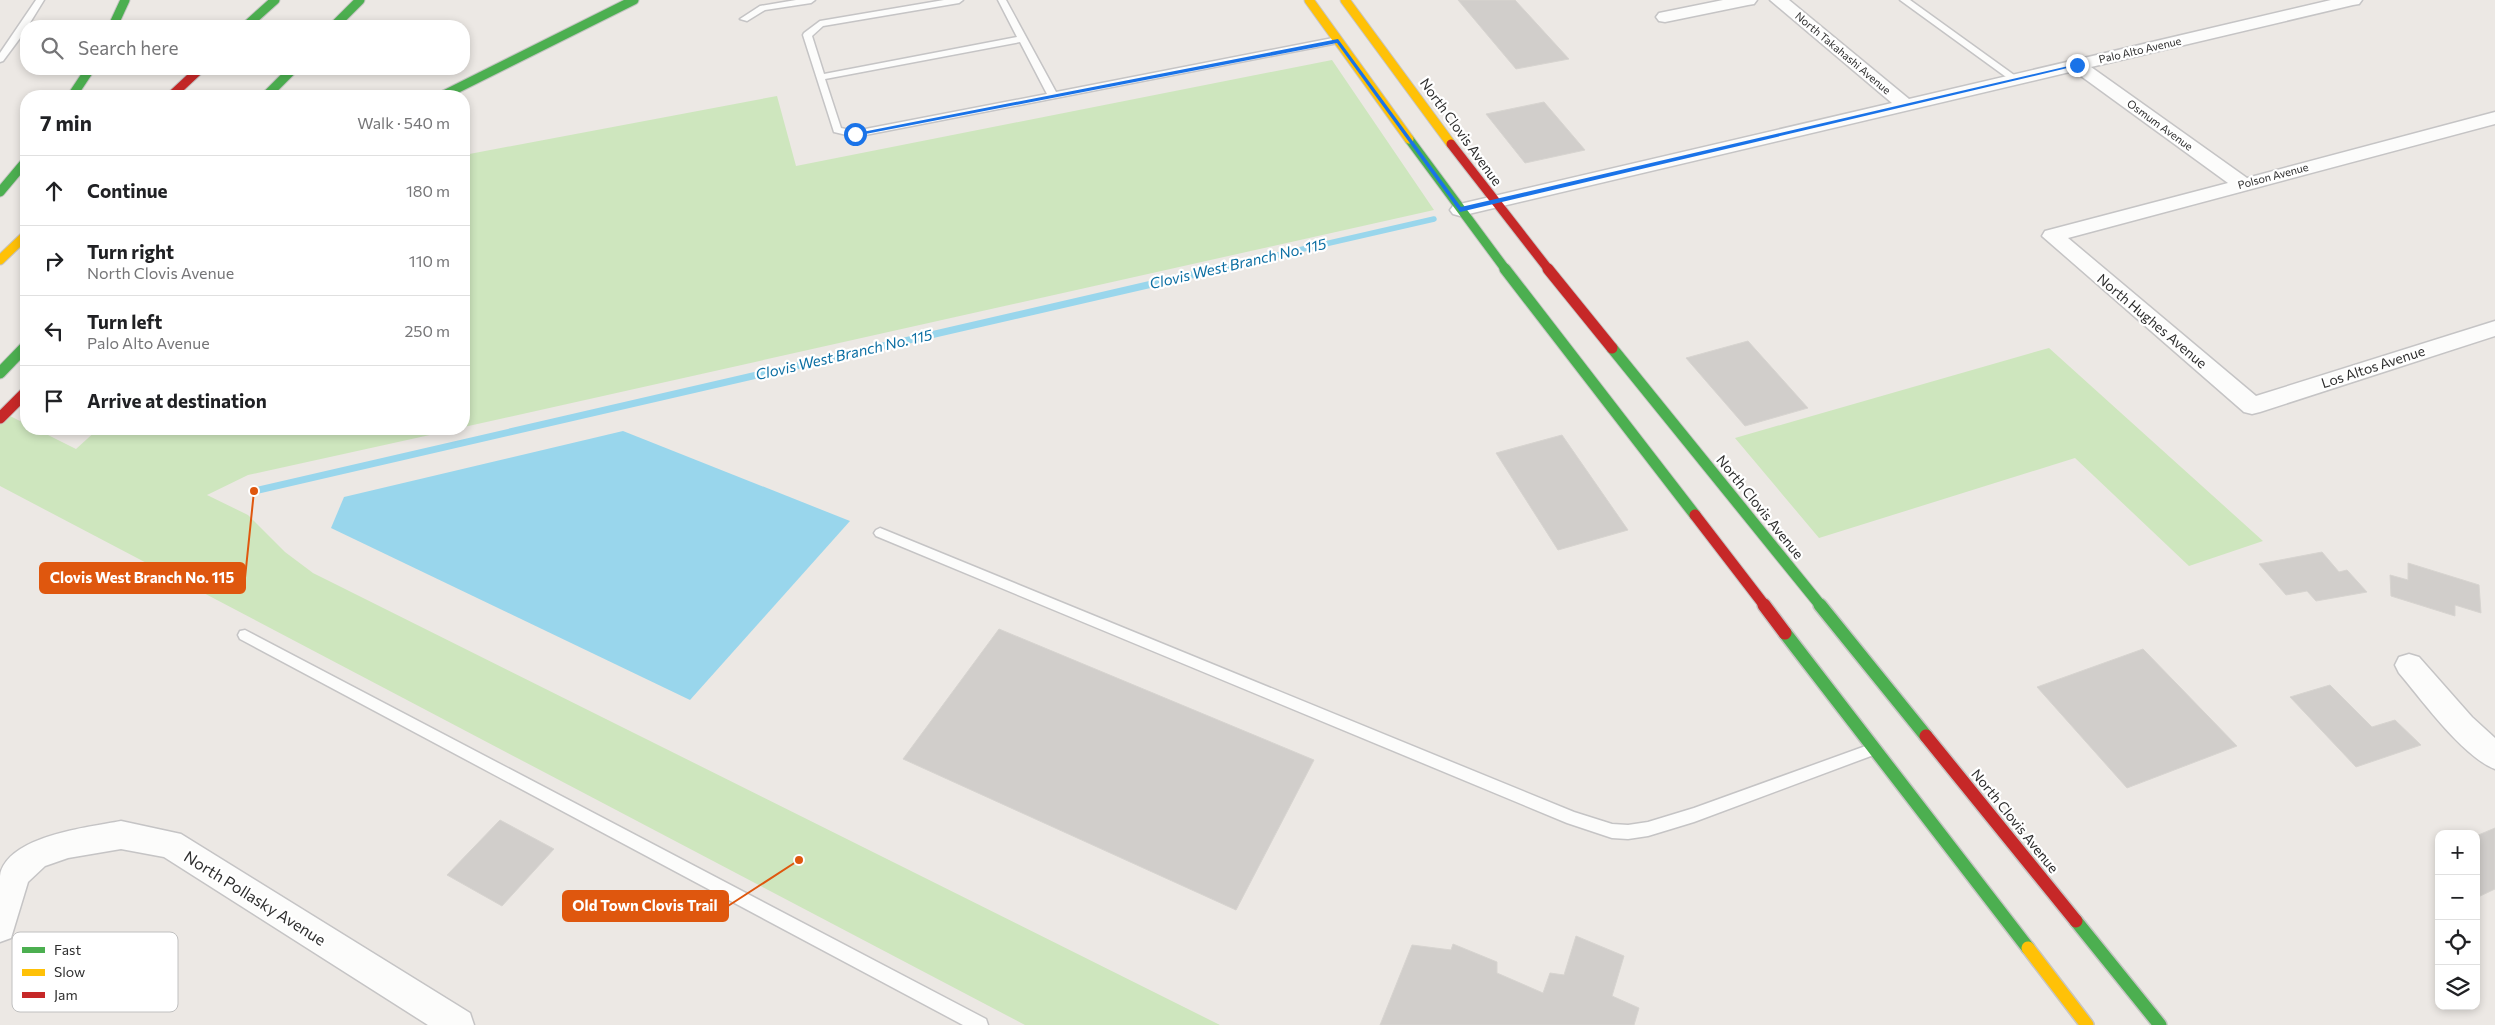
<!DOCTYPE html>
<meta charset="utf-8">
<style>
:root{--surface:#fff;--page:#f6f6f6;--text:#202124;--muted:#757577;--line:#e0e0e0}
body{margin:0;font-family:Commissioner,sans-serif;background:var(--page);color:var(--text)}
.controls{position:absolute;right:15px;bottom:15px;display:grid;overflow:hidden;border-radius:10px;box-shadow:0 2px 8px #0003}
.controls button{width:45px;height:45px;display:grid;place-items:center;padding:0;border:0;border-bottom:1px solid var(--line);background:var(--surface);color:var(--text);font:25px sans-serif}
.stop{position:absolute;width:15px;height:15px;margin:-11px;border:4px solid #1a73e8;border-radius:50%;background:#fff}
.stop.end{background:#1a73e8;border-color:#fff;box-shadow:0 1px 5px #0008}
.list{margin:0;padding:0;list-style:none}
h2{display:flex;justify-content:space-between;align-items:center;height:65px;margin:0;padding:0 20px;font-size:21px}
h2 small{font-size:16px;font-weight:400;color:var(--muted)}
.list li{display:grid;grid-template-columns:32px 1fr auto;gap:15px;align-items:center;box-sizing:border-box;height:70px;padding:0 20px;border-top:1px solid var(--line)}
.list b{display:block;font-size:19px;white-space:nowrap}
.list p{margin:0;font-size:16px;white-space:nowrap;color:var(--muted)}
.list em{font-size:16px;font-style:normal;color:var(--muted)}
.icon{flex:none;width:28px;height:28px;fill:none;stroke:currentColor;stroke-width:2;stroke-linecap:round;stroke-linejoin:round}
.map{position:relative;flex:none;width:2495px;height:1025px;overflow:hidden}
.search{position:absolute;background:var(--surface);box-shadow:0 2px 8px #0003;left:20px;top:20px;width:450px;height:55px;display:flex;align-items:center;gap:12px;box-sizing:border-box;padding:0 18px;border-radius:20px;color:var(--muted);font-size:19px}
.panel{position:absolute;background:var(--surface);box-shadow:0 2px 8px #0003;left:20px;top:90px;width:450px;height:345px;border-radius:20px}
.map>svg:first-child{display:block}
.green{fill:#cee6be}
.water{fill:#99d6ec}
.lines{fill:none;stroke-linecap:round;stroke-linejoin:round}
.stream-far1{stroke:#99d6ec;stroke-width:5.5}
.stream{stroke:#99d6ec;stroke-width:7}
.building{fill:#d1cecb;stroke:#d7d4d0}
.lane-casing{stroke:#c5c4c5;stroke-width:3}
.street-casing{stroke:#c5c4c5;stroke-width:3}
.fast-far2-casing{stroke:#c6c5c4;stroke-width:11}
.fast-far1-casing{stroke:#c6c5c4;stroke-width:13}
.fast-casing{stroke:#c6c5c4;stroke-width:16}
.slow-far1-casing{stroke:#c6c5c4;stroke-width:11}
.slow-casing{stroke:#c6c5c4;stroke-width:16}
.jam-far2-casing{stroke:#c6c5c4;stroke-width:11}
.jam-far1-casing{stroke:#c6c5c4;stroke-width:13}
.jam-casing{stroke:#c6c5c4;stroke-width:16}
.lane{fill:#fcfcfb;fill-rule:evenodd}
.street{fill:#fcfcfb;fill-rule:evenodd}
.fast-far2{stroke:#4caf50;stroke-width:9}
.fast-far1{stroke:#4caf50;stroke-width:11}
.fast{stroke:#4caf50;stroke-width:13}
.slow-far1{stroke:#ffc107;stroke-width:9}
.slow{stroke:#ffc107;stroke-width:13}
.jam-far2{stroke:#c62828;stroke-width:9}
.jam-far1{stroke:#c62828;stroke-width:11}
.jam{stroke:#c62828;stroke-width:13}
.route{fill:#1a73e8}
.labels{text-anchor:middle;stroke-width:4.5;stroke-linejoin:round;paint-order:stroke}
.far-street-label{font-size:11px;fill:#2e2e2e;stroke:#fff}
.street-label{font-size:14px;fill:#2e2e2e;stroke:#fff}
.water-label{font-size:15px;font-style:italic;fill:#0d6fa3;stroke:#fff}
.near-street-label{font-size:16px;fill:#2e2e2e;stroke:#fff}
.key{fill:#fff;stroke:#c0c0c0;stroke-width:1}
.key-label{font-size:14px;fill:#2e2e2e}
.leader{fill:none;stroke:#df570e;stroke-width:2}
.callout-dot{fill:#df570e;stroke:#fff;stroke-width:2}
.callout{fill:#df570e;stroke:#df570e;stroke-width:2}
.callout-label{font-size:15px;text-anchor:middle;font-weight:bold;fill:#fff}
</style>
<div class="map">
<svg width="2495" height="1025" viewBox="0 0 2495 1025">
<rect width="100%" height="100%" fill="#ece8e4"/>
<!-- green -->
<path class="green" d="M 1332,60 L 1434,210 L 464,427 L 464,155 L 777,96 L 796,166 Z
M 2049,348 L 2263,541 L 2189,566 L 2075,458 L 1819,538 L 1735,438 Z
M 0,411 L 26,424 L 26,429 L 36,429 L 76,449 L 98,429 L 457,429 L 248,475 L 207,495 L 248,515 L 285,552 L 313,573 L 1220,1025 L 1025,1025 L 0,486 Z"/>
<!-- water -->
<path class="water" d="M 623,431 L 850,521 L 690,700 L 331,528 L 344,497 Z"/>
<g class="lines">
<!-- stream-far1 -->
<path class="stream-far1" d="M 1212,270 L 1434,219"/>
<!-- stream -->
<path class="stream" d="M 254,491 L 1217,269"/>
</g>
<!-- building -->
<path class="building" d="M 1458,0 L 1515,0 L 1569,59 L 1516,69 Z
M 1544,102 L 1585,150 L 1525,163 L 1486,114 Z
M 1748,341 L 1808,408 L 1745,426 L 1686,358 Z
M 1562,435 L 1628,530 L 1558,550 L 1496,453 Z
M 2322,552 L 2339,572 L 2347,570 L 2367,592 L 2316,601 L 2307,591 L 2286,595 L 2259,564 Z
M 2408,563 L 2479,585 L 2481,613 L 2455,605 L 2455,616 L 2391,596 L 2390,575 L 2408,580 Z
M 999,629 L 1314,760 L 1236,910 L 903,759 Z
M 2143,649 L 2237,746 L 2127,788 L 2037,687 Z
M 2330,685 L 2372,727 L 2395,720 L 2421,745 L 2356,767 L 2290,697 Z
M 500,820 L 554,849 L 502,906 L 447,875 Z
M 2495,828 L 2495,889 L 2476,898 L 2476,836 Z
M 1576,936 L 1624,956 L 1612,996 L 1639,1008 L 1634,1025 L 1380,1025 L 1412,945 L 1451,950 L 1453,944 L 1497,962 L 1497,973 L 1543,993 L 1550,973 L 1564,975 Z"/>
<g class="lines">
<defs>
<path id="lane" d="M 36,0 L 44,0 L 28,26 L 26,26 L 26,30 L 3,61 L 0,62 L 0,53 Z
M 796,0 L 815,0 L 811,3 L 765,10 L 747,21 L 740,19 L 760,6 Z
M 944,0 L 963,0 L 959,3 L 823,26 L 812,36 L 824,74 L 1017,37 L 998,0 L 1006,0 L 1056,92 L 1338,37 L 1342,40 L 1338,43 L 855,137 L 834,132 L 803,35 L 804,33 L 820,21 ZM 1020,42 L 1047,94 L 855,131 L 841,128 L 825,79 Z
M 1900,0 L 1910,0 L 2021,80 L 2013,82 Z
M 880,528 L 1574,812 L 1612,824 L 1628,825 L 1648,822 L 1694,808 L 1874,743 L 1879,745 L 1881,749 L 1879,753 L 1694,822 L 1648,836 L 1628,839 L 1612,838 L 1567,823 L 876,536 L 874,533 L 876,530 Z
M 245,630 L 986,1019 L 988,1025 L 963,1025 L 240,639 L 238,635 L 240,631 Z"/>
<path id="street" d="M 1723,0 L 1757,0 L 1754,4 L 1748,5 L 1665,22 L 1659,21 L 1656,17 L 1659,13 Z
M 1770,0 L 1789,0 L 1909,99 L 2331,0 L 2362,0 L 2359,4 L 2353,5 L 2091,67 L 2247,178 L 2495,112 L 2495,124 L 2068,238 L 2256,396 L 2495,321 L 2495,336 L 2260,412 L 2252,414 L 2244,412 L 2042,236 L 2045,231 L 2228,183 L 2074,71 L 1460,216 L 1453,214 L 1450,210 L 1453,206 L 1460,204 L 1892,103 Z
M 2409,654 L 2419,657 L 2472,717 L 2495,738 L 2495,769 C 2463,757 2422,700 2399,673 L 2395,665 L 2399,657 Z
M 121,821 L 181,834 L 470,1013 L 474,1025 L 428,1025 L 164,857 L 121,849 L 68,858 L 45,866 L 28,882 L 11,938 L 0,942 C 0,921 0,897 0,876 C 6,836 89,827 121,821 Z"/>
<path id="fast-far2" d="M 113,26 L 125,0
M 246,26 L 275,0
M 334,26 L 360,0
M 72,96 L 90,69
M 266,96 L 293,69
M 442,96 L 634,0
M 1409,139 L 1506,270
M 0,192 L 26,161"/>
<path id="fast-far1" d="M 1505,269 L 1695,515
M 1612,348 L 1821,606
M 0,373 L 26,346"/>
<path id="fast" d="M 1820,605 L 1926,736
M 1785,633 L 2028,948
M 2076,921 L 2160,1025"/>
<path id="slow-far1" d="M 1309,0 L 1409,139
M 1345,0 L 1451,144
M 0,260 L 26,235"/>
<path id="slow" d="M 2028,948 L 2087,1025"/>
<path id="jam-far2" d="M 171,96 L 200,69
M 1451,144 L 1549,270"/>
<path id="jam-far1" d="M 1548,269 L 1612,348
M 0,418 L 26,392
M 1695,515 L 1765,606"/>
<path id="jam" d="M 1764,605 L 1785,633
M 1926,736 L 2076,921"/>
</defs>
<!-- lane casing -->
<use href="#lane" class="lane-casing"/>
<!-- street casing -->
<use href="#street" class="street-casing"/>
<!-- fast-far2 casing -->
<use href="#fast-far2" class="fast-far2-casing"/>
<!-- fast-far1 casing -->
<use href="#fast-far1" class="fast-far1-casing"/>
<!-- fast casing -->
<use href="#fast" class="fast-casing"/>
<!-- slow-far1 casing -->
<use href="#slow-far1" class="slow-far1-casing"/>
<!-- slow casing -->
<use href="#slow" class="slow-casing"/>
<!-- jam-far2 casing -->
<use href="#jam-far2" class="jam-far2-casing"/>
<!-- jam-far1 casing -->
<use href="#jam-far1" class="jam-far1-casing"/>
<!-- jam casing -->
<use href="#jam" class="jam-casing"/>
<!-- lane -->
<use href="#lane" class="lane"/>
<!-- street -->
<use href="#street" class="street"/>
<!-- fast-far2 -->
<use href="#fast-far2" class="fast-far2"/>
<!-- fast-far1 -->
<use href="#fast-far1" class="fast-far1"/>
<!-- fast -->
<use href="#fast" class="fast"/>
<!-- slow-far1 -->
<use href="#slow-far1" class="slow-far1"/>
<!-- slow -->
<use href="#slow" class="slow"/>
<!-- jam-far2 -->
<use href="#jam-far2" class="jam-far2"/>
<!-- jam-far1 -->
<use href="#jam-far1" class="jam-far1"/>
<!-- jam -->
<use href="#jam" class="jam"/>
</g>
<!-- route -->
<path class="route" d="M 1338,39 L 1461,207 L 2077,64 L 2080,65 L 1460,212 L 1337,43 L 855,136 L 852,134 Z"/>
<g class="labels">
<!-- far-street labels -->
<g class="far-street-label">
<text transform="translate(2140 50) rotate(-13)" y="4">Palo Alto Avenue</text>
<text transform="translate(1843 53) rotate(40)" y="4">North Takahashi Avenue</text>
<text transform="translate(2160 125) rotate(36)" y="4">Osmum Avenue</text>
<text transform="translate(2273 176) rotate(-15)" y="4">Polson Avenue</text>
</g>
<!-- street labels -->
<g class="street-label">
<text transform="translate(1461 132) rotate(54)" y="5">North Clovis Avenue</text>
<text transform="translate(2152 321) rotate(40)" y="5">North Hughes Avenue</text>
<text transform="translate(2373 367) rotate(-18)" y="5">Los Altos Avenue</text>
<text transform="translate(1760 507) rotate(51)" y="5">North Clovis Avenue</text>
<text transform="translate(2015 821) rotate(51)" y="5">North Clovis Avenue</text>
</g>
<!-- water labels -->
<g class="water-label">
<text transform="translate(1238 264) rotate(-13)" y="5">Clovis West Branch No. 115</text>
<text transform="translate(844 355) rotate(-13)" y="5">Clovis West Branch No. 115</text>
</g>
<!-- near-street labels -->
<g class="near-street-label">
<text transform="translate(255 898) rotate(32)" y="6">North Pollasky Avenue</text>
</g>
</g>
<!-- legend -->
<rect x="12" y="932" width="166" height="80" rx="8" class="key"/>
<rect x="22" y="947" width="23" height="6" fill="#4caf50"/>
<rect x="22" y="969" width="23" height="7" fill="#ffc107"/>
<rect x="22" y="992" width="23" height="6" fill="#c62828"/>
<g class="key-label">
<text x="54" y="955">Fast</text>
<text x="54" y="977">Slow</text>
<text x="54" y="1000">Jam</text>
</g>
<!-- callouts -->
<path class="leader" d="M254 491L245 578M799 860L728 906"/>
<g class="callout-dot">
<circle cx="254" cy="491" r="5"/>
<circle cx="799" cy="860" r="5"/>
</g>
<g class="callout">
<rect x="40" y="563" width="205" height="30" rx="5"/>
<rect x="563" y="891" width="165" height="30" rx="5"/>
</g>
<g class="callout-label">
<text x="142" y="583">Clovis West Branch No. 115</text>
<text x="645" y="911">Old Town Clovis Trail</text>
</g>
</svg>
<div class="controls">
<button>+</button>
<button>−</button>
<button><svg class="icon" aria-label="locate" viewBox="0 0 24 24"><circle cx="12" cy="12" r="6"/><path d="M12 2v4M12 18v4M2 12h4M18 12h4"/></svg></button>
<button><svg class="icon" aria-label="layers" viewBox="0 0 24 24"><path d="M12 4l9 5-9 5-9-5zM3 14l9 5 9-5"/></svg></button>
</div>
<div class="stop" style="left:855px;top:134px"></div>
<div class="stop end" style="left:2077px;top:65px"></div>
<div class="search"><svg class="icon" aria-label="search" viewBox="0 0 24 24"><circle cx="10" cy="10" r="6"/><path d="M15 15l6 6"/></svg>Search here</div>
<section class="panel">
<h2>7 min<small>Walk · 540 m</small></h2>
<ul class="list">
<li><svg class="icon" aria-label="ahead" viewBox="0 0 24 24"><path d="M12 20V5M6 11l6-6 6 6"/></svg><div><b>Continue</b></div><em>180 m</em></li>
<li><svg class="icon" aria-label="right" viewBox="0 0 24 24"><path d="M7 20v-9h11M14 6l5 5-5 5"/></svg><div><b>Turn right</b><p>North Clovis Avenue</p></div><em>110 m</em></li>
<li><svg class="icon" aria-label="left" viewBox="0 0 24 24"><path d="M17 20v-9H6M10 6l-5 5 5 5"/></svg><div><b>Turn left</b><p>Palo Alto Avenue</p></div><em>250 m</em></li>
<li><svg class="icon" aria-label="arrive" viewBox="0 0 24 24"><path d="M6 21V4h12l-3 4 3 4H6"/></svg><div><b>Arrive at destination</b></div></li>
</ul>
</section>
</div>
